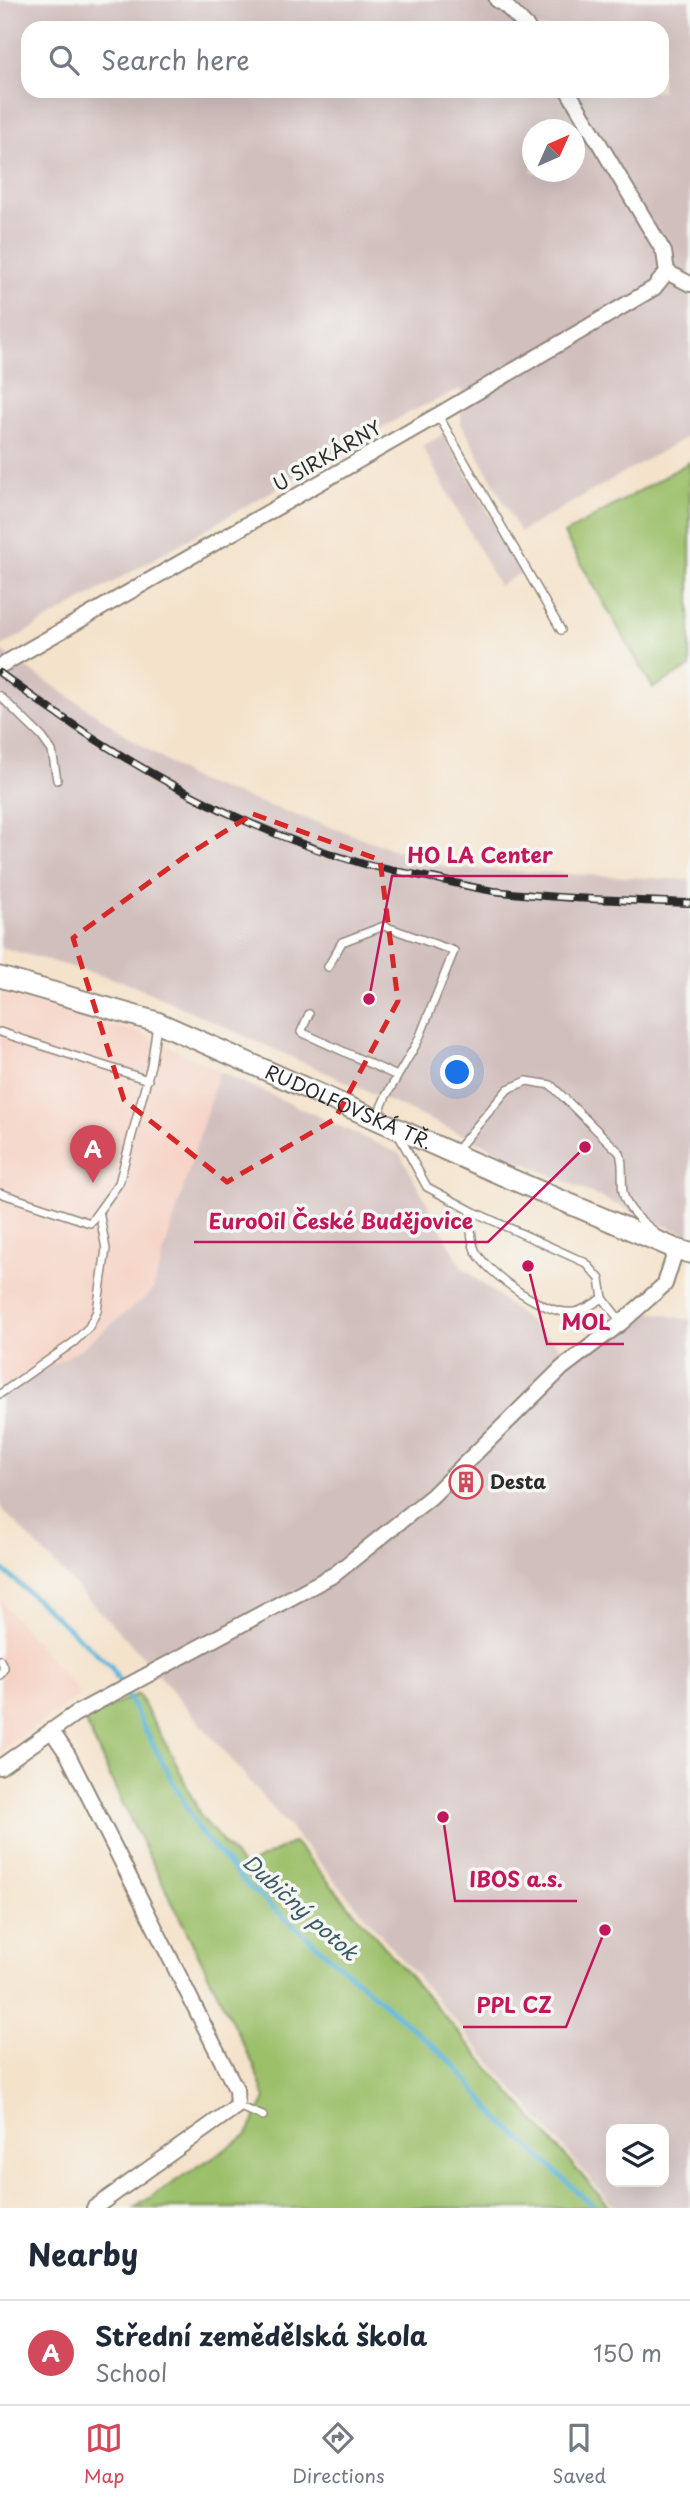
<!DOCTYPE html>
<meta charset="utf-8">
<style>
:root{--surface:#fff;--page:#f2f2f3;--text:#1f2937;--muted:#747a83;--line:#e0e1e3;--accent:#d1495b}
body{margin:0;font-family:"Playpen Sans",sans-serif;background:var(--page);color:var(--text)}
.controls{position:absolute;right:21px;bottom:21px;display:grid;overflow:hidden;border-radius:14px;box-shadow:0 7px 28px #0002}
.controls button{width:63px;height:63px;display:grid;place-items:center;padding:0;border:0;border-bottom:2px solid var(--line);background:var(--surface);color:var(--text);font:35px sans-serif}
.compass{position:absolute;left:522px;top:119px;width:63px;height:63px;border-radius:50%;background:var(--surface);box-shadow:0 7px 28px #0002;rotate:45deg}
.you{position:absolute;left:458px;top:1073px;width:24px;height:24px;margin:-18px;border:5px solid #fff;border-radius:50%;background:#1a73e8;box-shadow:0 0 0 10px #1a73e833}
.badge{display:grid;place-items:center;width:46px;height:46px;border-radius:50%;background:var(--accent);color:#fff;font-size:23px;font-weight:700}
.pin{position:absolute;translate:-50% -58px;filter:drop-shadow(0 2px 4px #0008)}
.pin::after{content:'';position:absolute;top:37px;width:24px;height:21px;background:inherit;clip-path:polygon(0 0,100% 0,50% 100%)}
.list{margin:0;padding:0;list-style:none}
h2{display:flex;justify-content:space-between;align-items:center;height:91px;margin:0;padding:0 28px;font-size:30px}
h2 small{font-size:23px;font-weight:400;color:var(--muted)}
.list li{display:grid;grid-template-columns:46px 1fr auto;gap:21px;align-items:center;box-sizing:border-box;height:105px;padding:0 28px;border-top:2px solid var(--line)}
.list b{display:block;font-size:26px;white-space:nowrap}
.list p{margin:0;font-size:23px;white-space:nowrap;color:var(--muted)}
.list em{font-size:23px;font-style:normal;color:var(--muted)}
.icon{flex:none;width:38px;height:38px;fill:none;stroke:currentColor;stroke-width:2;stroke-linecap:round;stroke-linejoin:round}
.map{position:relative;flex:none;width:690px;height:2208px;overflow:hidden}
.search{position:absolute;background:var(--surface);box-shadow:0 7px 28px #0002;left:21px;right:21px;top:21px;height:77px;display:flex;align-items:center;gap:18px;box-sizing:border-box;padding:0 24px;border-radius:21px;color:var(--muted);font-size:26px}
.sheet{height:196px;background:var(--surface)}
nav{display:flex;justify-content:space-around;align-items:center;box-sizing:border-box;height:98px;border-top:2px solid var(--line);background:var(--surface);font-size:19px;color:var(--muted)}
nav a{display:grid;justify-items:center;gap:4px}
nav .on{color:var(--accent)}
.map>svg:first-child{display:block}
.built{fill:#f6d2c4}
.industrial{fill:#d1bfbe;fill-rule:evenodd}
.green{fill:#9cc06a;stroke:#64764a;stroke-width:2}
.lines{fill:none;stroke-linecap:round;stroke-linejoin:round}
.stream{stroke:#59b3d7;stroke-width:5}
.lane-casing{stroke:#90867a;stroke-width:10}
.street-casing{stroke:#90867a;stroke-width:18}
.secondary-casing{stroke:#90867a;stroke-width:23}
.lane{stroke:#fff;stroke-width:7}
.street{stroke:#fff;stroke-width:14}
.secondary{stroke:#fff;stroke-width:19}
.rail-casing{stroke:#2b2b2b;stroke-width:8}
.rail{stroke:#f6f6f2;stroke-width:5;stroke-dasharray:16;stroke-linecap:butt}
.marked{fill:none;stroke:#d62828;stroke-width:5;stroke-dasharray:14 9;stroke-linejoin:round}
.labels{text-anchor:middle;stroke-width:7;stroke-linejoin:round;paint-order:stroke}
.street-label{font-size:19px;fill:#2b2b2b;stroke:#f6f6f2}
.poi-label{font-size:19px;font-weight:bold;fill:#2b2b2b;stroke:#f6f6f2;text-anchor:start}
.water-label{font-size:21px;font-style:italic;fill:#3b5b67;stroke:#f6f6f2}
.leader{fill:none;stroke:#c2185b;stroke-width:2.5}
.callout-dot{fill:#c2185b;stroke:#f6f6f2;stroke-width:2.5}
.callout-label{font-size:21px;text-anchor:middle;font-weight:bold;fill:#c2185b;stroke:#f6f6f2;stroke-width:7;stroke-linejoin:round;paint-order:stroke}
</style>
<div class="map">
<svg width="690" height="2208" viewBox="0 0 690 2208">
<rect width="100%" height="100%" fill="#f6f6f2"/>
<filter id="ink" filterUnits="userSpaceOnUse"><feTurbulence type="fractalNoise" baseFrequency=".0143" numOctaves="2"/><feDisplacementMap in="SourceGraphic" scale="14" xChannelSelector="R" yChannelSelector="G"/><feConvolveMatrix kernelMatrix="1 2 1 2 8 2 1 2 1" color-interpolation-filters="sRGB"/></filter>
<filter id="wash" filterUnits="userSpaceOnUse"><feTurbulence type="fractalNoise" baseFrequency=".00686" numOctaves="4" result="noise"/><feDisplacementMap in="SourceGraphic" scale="28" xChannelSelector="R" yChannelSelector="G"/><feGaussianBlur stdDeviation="1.57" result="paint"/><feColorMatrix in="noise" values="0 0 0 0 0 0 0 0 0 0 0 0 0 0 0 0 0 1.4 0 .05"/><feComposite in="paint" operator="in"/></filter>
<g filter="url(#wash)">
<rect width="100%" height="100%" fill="#f4e2ca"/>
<!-- built -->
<path class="built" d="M 0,994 L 143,1034 L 219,1071 L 152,1295 L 80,1349 L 0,1396 Z
M 0,1600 L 81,1695 L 0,1752 Z"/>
<!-- industrial -->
<path class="industrial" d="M 0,0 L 690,0 L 690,435 L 520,532 L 461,423 L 461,389 L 410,412 L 0,647 ZM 28,28 L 662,28 L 662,91 L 28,91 ZM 532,130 L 574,130 L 574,172 L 532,172 Z
M 444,434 L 523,572 L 499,586 L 422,446 Z
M 0,650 L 192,779 L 448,868 L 690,880 L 690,1235 L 655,1222 L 128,983 L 0,947 Z
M 219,1071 L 400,1154 L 462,1267 L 569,1354 L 641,1310 L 690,1320 L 690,2208 L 615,2208 L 146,1660 L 0,1507 L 0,1396 L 80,1349 L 152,1292 ZM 611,2129 L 664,2129 L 664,2182 L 611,2182 Z"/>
<!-- green -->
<path class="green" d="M 690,462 L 690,667 L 653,688 L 564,534 Z
M 138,1694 L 175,1761 L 201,1817 L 244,1867 L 294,1842 L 610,2208 L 134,2208 L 247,2135 L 265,2099 L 254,2066 L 117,1792 L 84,1719 Z"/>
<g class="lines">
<!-- stream -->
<path class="stream" d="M 0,1567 L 111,1666 L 200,1832 L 247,1885 L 455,2065 L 498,2118 L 595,2208"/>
</g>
</g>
<g filter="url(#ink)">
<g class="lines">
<defs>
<path id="lane" d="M 438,415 L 561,630
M 0,696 L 42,737 L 52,751 L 57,780
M 328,967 L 342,942 L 384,926 L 454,951 L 418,1041 L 386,1096 L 376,1119
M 309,1014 L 301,1032 L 397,1076
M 0,1032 L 148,1080
M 398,1134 L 427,1187 L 474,1212 L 586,1263 L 600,1279 L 603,1298 L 621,1322
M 454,1153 L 508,1089 L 527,1081 L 551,1085 L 620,1153 C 624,1166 621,1179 623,1192 C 626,1209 641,1221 654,1231
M 0,1193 L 90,1223 L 119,1183 L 151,1065 L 157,1025
M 470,1210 C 471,1221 470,1242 476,1252 C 490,1275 546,1316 574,1312 C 583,1311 595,1303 603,1298
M 0,1394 L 74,1342 L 89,1327 L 97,1311 L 106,1249 L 99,1211
M 0,1660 L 4,1668 L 0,1675
M 237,2106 L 263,2116"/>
<path id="street" d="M 497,0 L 504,4 L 528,28
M 667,272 L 690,284
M 0,666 L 438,415 L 654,288 L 667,272 L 664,252 L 568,91
M 51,1730 L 68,1755 L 236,2089 L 237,2106 L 94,2208
M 0,1767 L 75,1714 L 335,1574 L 432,1496 L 562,1368 L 621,1323 L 665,1284 L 676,1249"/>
<g id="secondary">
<path id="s1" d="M 0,977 L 157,1022 L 504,1176 L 676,1249 L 690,1253"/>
</g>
</defs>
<!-- lane casing -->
<use href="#lane" class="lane-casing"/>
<!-- street casing -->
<use href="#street" class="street-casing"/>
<!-- secondary casing -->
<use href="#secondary" class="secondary-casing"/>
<!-- lane -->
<use href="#lane" class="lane"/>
<!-- street -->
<use href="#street" class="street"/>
<!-- secondary -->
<use href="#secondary" class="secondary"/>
<defs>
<path id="rail" d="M 0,673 C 110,755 231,827 364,864 C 386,870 409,873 432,878 C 452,882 473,888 494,891 C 559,899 625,900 690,903"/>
</defs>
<!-- rail casing -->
<use href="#rail" class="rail-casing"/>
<!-- rail -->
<use href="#rail" class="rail"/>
</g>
</g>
<!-- marked area -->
<path class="marked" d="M 253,814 L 380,860 L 398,1001 L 335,1119 L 227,1182 L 124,1100 L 73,938 L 184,857 Z"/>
<!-- icons -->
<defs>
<symbol id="building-ring" viewBox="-11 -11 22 22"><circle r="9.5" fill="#f6f6f2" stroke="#d1495b" stroke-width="1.5"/><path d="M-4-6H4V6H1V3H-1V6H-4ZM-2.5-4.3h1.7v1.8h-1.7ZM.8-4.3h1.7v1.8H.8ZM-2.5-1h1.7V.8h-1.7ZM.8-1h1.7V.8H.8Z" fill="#d1495b"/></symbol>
</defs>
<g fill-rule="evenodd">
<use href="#building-ring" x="447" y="1463" width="38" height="38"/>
</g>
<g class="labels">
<!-- street labels -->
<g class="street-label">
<text transform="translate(327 456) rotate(-30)" y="7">U SIRKÁRNY</text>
<text dy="7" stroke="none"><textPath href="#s1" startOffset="373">RUDOLFOVSKÁ TŘ.</textPath></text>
</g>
<!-- poi labels -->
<g class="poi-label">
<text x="490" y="1489">Desta</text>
</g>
<!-- water labels -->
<g class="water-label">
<text transform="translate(300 1908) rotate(42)" y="7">Dubičný potok</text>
</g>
</g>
<!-- callouts -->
<path class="leader" d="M369 999L392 876H568M585 1147L488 1242H194M528 1266L547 1344H624M443 1817L455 1901H577M605 1930L566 2027H463"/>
<g class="callout-dot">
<circle cx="369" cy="999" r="7"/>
<circle cx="585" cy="1147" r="7"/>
<circle cx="528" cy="1266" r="7"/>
<circle cx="443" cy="1817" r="7"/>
<circle cx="605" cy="1930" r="7"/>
</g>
<g class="callout-label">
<text x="480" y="863">HO LA Center</text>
<text x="341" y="1229">EuroOil České Budějovice</text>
<text x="586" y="1330">MOL</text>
<text x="516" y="1887">IBOS a.s.</text>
<text x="514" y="2013">PPL CZ</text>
</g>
</svg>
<div class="controls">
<button><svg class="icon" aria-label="layers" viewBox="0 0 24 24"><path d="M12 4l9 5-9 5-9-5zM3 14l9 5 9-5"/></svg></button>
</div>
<svg class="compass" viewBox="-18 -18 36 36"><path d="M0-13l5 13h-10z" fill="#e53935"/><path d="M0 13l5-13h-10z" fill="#747a83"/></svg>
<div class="you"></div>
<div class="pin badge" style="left:93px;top:1183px">A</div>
<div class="search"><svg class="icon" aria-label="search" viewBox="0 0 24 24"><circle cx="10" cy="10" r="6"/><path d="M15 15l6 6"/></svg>Search here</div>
</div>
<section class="sheet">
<h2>Nearby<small></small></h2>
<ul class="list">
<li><span class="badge">A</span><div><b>Střední zemědělská škola</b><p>School</p></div><em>150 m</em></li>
</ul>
</section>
<nav>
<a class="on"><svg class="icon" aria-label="map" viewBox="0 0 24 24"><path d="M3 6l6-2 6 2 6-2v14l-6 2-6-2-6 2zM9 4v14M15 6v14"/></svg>Map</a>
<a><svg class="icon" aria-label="directions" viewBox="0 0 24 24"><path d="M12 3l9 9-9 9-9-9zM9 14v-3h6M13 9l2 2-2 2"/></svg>Directions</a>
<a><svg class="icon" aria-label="saved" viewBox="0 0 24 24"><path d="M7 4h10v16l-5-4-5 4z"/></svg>Saved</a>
</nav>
